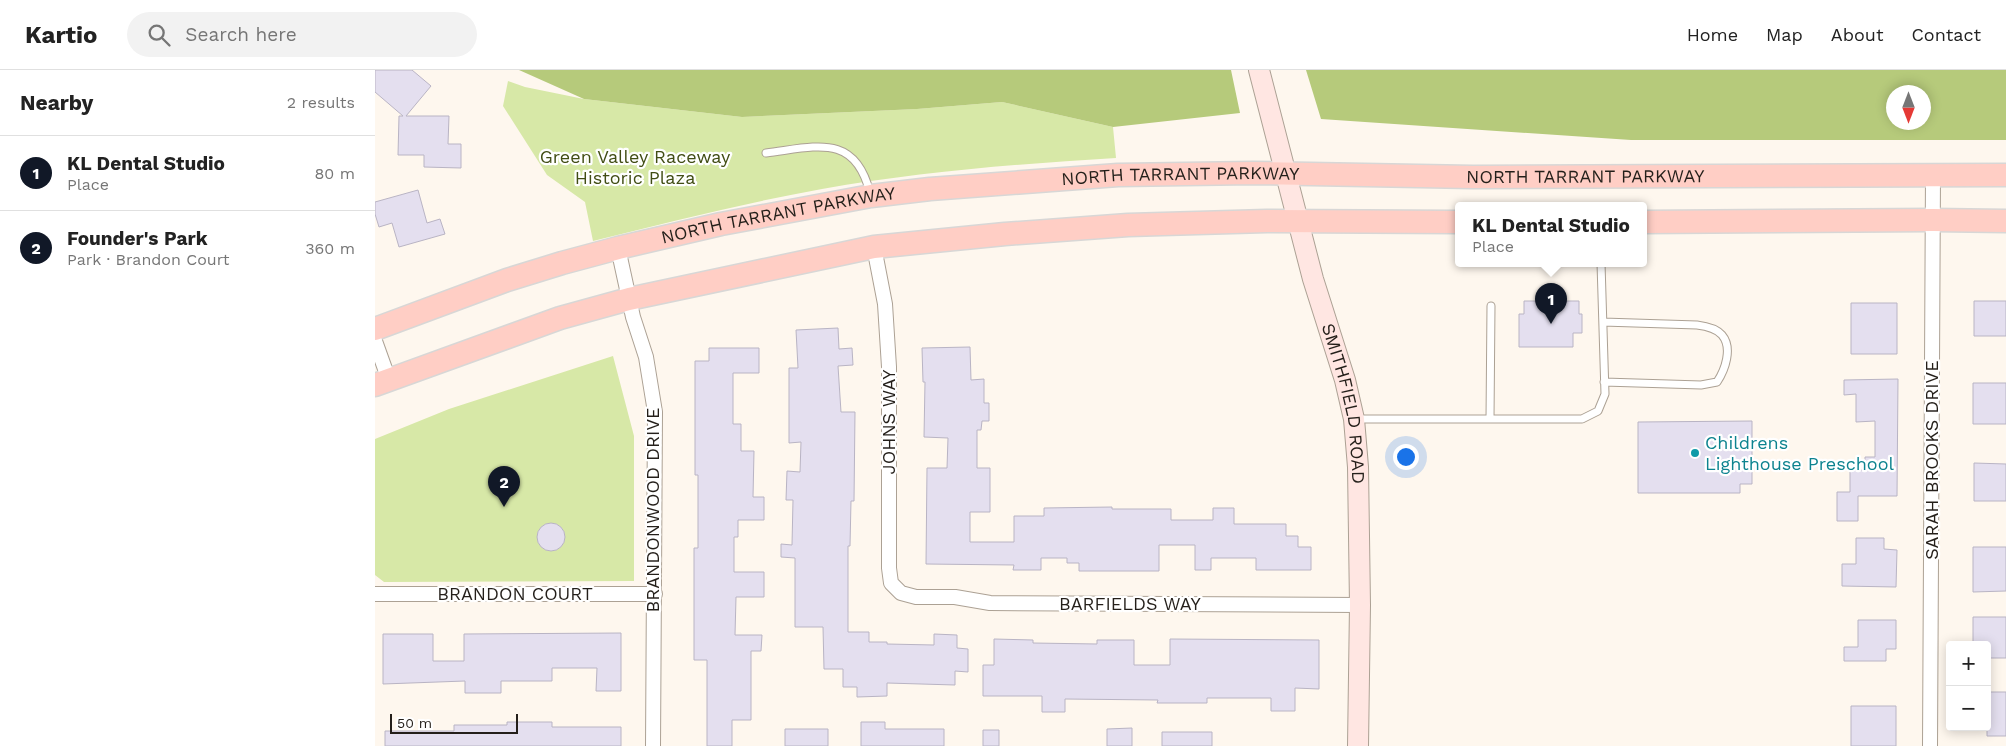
<!DOCTYPE html>
<meta charset="utf-8">
<style>
:root{--surface:#fff;--page:#f2f2f2;--text:#222;--muted:#767676;--line:#e0e0e0;--accent:#111827}
body{margin:0;font-family:"Work Sans",sans-serif;background:var(--page);color:var(--text)}
.controls{position:absolute;right:15px;bottom:15px;display:grid;overflow:hidden;border-radius:5px;box-shadow:0 2px 12px #0003}
.controls button{width:45px;height:45px;display:grid;place-items:center;padding:0;border:0;border-bottom:1px solid var(--line);background:var(--surface);color:var(--text);font:25px sans-serif}
.compass{position:absolute;left:1511px;top:15px;width:45px;height:45px;border-radius:50%;background:var(--surface);box-shadow:0 2px 12px #0003;rotate:180deg}
.scale{position:absolute;left:15px;bottom:12px;width:128px;box-sizing:border-box;padding-left:5px;border:2px solid #241f1a;border-top:0;font-size:14px;line-height:18px;white-space:nowrap;color:#241f1a;-webkit-text-stroke:4px #fff;paint-order:stroke}
.you{position:absolute;left:1030px;top:386px;width:18px;height:18px;margin:-12px;border:4px solid #fff;border-radius:50%;background:#1a73e8;box-shadow:0 0 0 8px #1a73e833}
.badge{display:grid;place-items:center;width:32px;height:32px;border-radius:50%;background:var(--accent);color:#fff;font-size:16px;font-weight:700}
.pin{position:absolute;translate:-50% -41px;filter:drop-shadow(0 1px 2px #0008)}
.pin::after{content:'';position:absolute;top:26px;width:18px;height:15px;background:inherit;clip-path:polygon(0 0,100% 0,50% 100%)}
.popup{position:absolute;left:1080px;top:132px;width:192px;height:65px;box-sizing:border-box;display:grid;place-content:center;border-radius:5px;background:var(--surface);filter:drop-shadow(0 1px 4px #0005);font-size:16px;white-space:nowrap;color:var(--muted)}
.popup b{font-size:19px;color:var(--text)}
.popup::after{content:'';position:absolute;left:50%;top:100%;margin-left:-10px;border:10px solid transparent;border-top-color:var(--surface)}
.list{margin:0;padding:0;list-style:none}
h2{display:flex;justify-content:space-between;align-items:center;height:65px;margin:0;padding:0 20px;font-size:21px}
h2 small{font-size:16px;font-weight:400;color:var(--muted)}
.list li{display:grid;grid-template-columns:32px 1fr auto;gap:15px;align-items:center;box-sizing:border-box;height:75px;padding:0 20px;border-top:1px solid var(--line)}
.list b{display:block;font-size:19px;white-space:nowrap}
.list p{margin:0;font-size:16px;white-space:nowrap;color:var(--muted)}
.list em{font-size:16px;font-style:normal;color:var(--muted)}
.icon{flex:none;width:28px;height:28px;fill:none;stroke:currentColor;stroke-width:2;stroke-linecap:round;stroke-linejoin:round}
.map{position:relative;flex:none;width:1631px;height:676px;overflow:hidden}
header{display:flex;align-items:center;gap:30px;box-sizing:border-box;height:70px;padding:0 25px;background:var(--surface);border-bottom:1px solid var(--line)}
header strong{font-size:24px}
nav{display:flex;gap:28px;margin-inline-start:auto;font-size:18px}
.search{width:350px;height:45px;background:var(--page);display:flex;align-items:center;gap:12px;box-sizing:border-box;padding:0 18px;border-radius:28px;color:var(--muted);font-size:19px}
main{display:flex}
aside{flex:1;background:var(--surface)}
.map>svg:first-child{display:block}
.green{fill:#d7e8a7}
.forest{fill:#b6ca7b;fill-rule:evenodd}
.building{fill:#e4dfef;stroke:#b9b4c4}
.lines{fill:none;stroke-linecap:round;stroke-linejoin:round}
.service-casing{stroke:#aca194;stroke-width:9}
.minor-casing{stroke:#aca194;stroke-width:16}
.secondary-casing{stroke:#aca194;stroke-width:22}
.primary-casing{stroke:#d8d7d6;stroke-width:25}
.service{stroke:#fff;stroke-width:7}
.minor{stroke:#fff;stroke-width:14}
.secondary{stroke:#ffe6e2;stroke-width:20}
.primary{stroke:#ffcec5;stroke-width:22}
.culture-dot{fill:#0f9aa8;stroke:#fff;stroke-width:2}
.labels{text-anchor:middle;stroke-width:4.5;stroke-linejoin:round;paint-order:stroke}
.park-label{font-size:18px;fill:#414d14;stroke:#fff}
.street-label{font-size:18px;fill:#241f1a;stroke:#fff}
.culture-label{font-size:18px;fill:#0d838f;stroke:#fff;text-anchor:start}
</style>
<header>
<strong>Kartio</strong>
<div class="search"><svg class="icon" aria-label="search" viewBox="0 0 24 24"><circle cx="10" cy="10" r="6"/><path d="M15 15l6 6"/></svg>Search here</div>
<nav><a>Home</a><a>Map</a><a>About</a><a>Contact</a></nav>
</header>
<main>
<aside>
<h2>Nearby<small>2 results</small></h2>
<ul class="list">
<li><span class="badge">1</span><div><b>KL Dental Studio</b><p>Place</p></div><em>80 m</em></li>
<li><span class="badge">2</span><div><b>Founder's Park</b><p>Park · Brandon Court</p></div><em>360 m</em></li>
</ul>
</aside>
<div class="map">
<svg width="1631" height="676" viewBox="0 0 1631 676">
<rect width="100%" height="100%" fill="#fef7ee"/>
<!-- green -->
<path class="green" d="M 133,11 L 150,17 L 209,29 L 367,47 L 542,39 L 627,32 L 738,57 L 741,88 C 642,94 544,102 447,119 C 370,133 294,152 218,171 L 210,132 L 172,105 L 128,36 Z
M 238,286 L 259,366 L 259,511 L 9,512 L 0,505 L 0,369 L 74,339 Z"/>
<!-- forest -->
<path class="forest" d="M 144,0 L 856,0 L 865,43 L 738,57 L 627,32 L 542,39 L 367,47 L 209,29 Z
M 931,0 L 1631,0 L 1631,70 L 1256,70 L 946,49 ZM 1518,22 L 1548,22 L 1548,52 L 1518,52 Z"/>
<!-- building -->
<path class="building" d="M 0,0 L 37,0 L 56,16 L 31,46 L 74,46 L 73,74 L 86,74 L 86,98 L 49,97 L 49,85 L 23,85 L 24,46 L 28,46 L 0,22 Z
M 43,120 L 52,153 L 65,149 L 70,164 L 24,177 L 17,153 L 4,157 L 0,144 L 0,132 Z
M 1149,231 L 1204,231 L 1204,244 L 1207,244 L 1207,263 L 1198,263 L 1198,277 L 1144,277 L 1144,244 L 1149,244 Z
M 1599,231 L 1631,231 L 1631,266 L 1599,266 Z
M 1476,233 L 1522,233 L 1522,284 L 1476,284 Z
M 463,258 L 464,279 L 477,278 L 478,295 L 463,296 L 466,342 L 480,342 L 479,431 L 476,431 L 475,476 L 473,476 L 473,562 L 494,562 L 494,572 L 512,572 L 512,574 L 559,575 L 559,564 L 582,565 L 582,578 L 593,579 L 593,602 L 580,601 L 580,615 L 512,613 L 512,626 L 482,627 L 482,617 L 468,617 L 468,599 L 449,599 L 448,557 L 420,557 L 420,488 L 406,487 L 406,474 L 417,475 L 418,430 L 411,430 L 412,401 L 425,402 L 426,372 L 414,373 L 414,298 L 423,298 L 421,260 Z
M 595,277 L 596,310 L 609,309 L 609,333 L 614,333 L 614,351 L 607,351 L 606,360 L 602,360 L 602,398 L 615,398 L 615,442 L 595,442 L 595,472 L 639,472 L 639,446 L 669,446 L 669,438 L 737,437 L 737,439 L 796,439 L 796,450 L 838,450 L 838,438 L 859,438 L 859,454 L 911,454 L 911,466 L 923,466 L 923,477 L 936,477 L 936,500 L 881,500 L 881,488 L 836,488 L 836,500 L 820,500 L 820,475 L 784,475 L 784,501 L 704,501 L 704,493 L 692,493 L 692,488 L 666,488 L 666,500 L 638,500 L 639,495 L 551,494 L 552,398 L 572,398 L 573,368 L 549,367 L 550,312 L 548,312 L 547,278 Z
M 334,278 L 384,278 L 384,303 L 358,303 L 358,354 L 366,354 L 366,381 L 379,381 L 378,427 L 389,427 L 389,450 L 363,450 L 363,467 L 359,467 L 359,502 L 389,502 L 389,527 L 361,527 L 360,565 L 387,565 L 386,581 L 376,581 L 376,650 L 357,650 L 357,676 L 332,676 L 332,590 L 319,590 L 319,478 L 323,478 L 323,405 L 320,405 L 320,291 L 334,291 Z
M 1523,309 L 1522,426 L 1483,426 L 1483,451 L 1462,451 L 1462,422 L 1475,422 L 1475,400 L 1490,400 L 1490,387 L 1500,387 L 1500,351 L 1481,352 L 1481,324 L 1469,325 L 1469,310 Z
M 1598,313 L 1631,313 L 1631,354 L 1598,354 Z
M 1377,351 L 1377,414 L 1365,414 L 1365,423 L 1263,423 L 1263,352 Z
M 1599,393 L 1631,394 L 1631,431 L 1599,431 Z
M162 467a14 14 0 1 1 28 0a14 14 0 1 1-28 0Z
M 1481,468 L 1509,468 L 1509,479 L 1522,480 L 1521,517 L 1467,516 L 1467,494 L 1481,494 Z
M 1598,477 L 1631,477 L 1631,521 L 1598,522 Z
M 1598,547 L 1631,547 L 1631,588 L 1612,588 L 1612,575 L 1598,575 Z
M 1483,550 L 1521,550 L 1521,579 L 1511,579 L 1511,591 L 1469,591 L 1469,577 L 1483,577 Z
M 246,563 L 246,621 L 221,621 L 222,598 L 177,598 L 177,611 L 126,611 L 126,623 L 90,623 L 90,611 L 8,614 L 8,564 L 58,564 L 58,591 L 89,591 L 89,564 Z
M 619,569 L 658,570 L 658,573 L 722,574 L 722,570 L 759,570 L 759,595 L 795,595 L 795,569 L 944,570 L 944,619 L 920,618 L 920,641 L 896,641 L 896,628 L 832,628 L 832,633 L 782,633 L 783,630 L 690,629 L 690,642 L 667,642 L 667,626 L 608,626 L 608,595 L 619,595 Z
M 1612,622 L 1631,622 L 1631,666 L 1612,666 Z
M 1476,636 L 1521,636 L 1521,676 L 1476,676 Z
M 132,652 L 177,652 L 177,657 L 246,657 L 246,676 L 10,676 L 10,661 L 79,661 L 79,655 L 132,655 Z
M 486,652 L 510,652 L 510,659 L 569,659 L 569,676 L 486,676 Z
M 757,658 L 757,676 L 732,676 L 732,659 Z
M 410,659 L 453,659 L 453,676 L 410,676 Z
M 608,660 L 624,660 L 624,676 L 608,676 Z
M 787,662 L 837,662 L 837,676 L 787,676 Z"/>
<g class="lines">
<defs>
<path id="service" d="M 391,83 C 440,77 480,62 495,123
M 1228,252 L 1322,255 C 1330,256 1341,258 1347,265 C 1358,278 1350,300 1342,312 L 1326,315 L 1229,312
M 980,349 L 1207,349 L 1223,341 L 1230,324 L 1226,193
M 1115,349 L 1116,236"/>
<path id="minor" d="M 499,177 L 510,234 L 514,297 L 514,498 L 516,513 L 526,523 L 541,527 L 580,527 L 615,533 L 985,535
M 243,178 L 258,247 L 271,287 L 280,342 L 278,676
M 0,271 L 14,310
M 0,524 L 280,524
M 1555,676 L 1558,105"/>
<g id="secondary">
<path id="s1" d="M 884,0 L 938,209 L 970,310 L 979,349 L 983,397 L 985,535 L 983,676"/>
</g>
<g id="primary">
<path d="M 1268,152 L 1558,150 L 1631,151"/>
<path id="s2" d="M 0,259 L 132,210 L 187,193 L 243,178 L 346,154 L 496,126 L 555,119 L 743,105 L 878,103 L 1098,107 L 1631,105"/>
<path d="M 0,315 L 185,248 L 254,229 L 499,177 L 630,164 L 753,155 L 892,151 L 1084,152"/>
</g>
</defs>
<!-- service casing -->
<use href="#service" class="service-casing"/>
<!-- minor casing -->
<use href="#minor" class="minor-casing"/>
<!-- secondary casing -->
<use href="#secondary" class="secondary-casing"/>
<!-- primary casing -->
<use href="#primary" class="primary-casing"/>
<!-- service -->
<use href="#service" class="service"/>
<!-- minor -->
<use href="#minor" class="minor"/>
<!-- secondary -->
<use href="#secondary" class="secondary"/>
<!-- primary -->
<use href="#primary" class="primary"/>
</g>
<!-- markers -->
<circle class="culture-dot" cx="1320" cy="383" r="5"/>
<g class="labels">
<!-- park labels -->
<g class="park-label">
<text x="260" y="93">Green Valley Raceway<tspan x="260" dy="21">Historic Plaza</tspan></text>
</g>
<!-- street labels -->
<g class="street-label">
<text dy="6" stroke="none"><textPath href="#s2" startOffset="1230">NORTH TARRANT PARKWAY</textPath></text>
<text dy="6" stroke="none"><textPath href="#s2" startOffset="825">NORTH TARRANT PARKWAY</textPath></text>
<text dy="6" stroke="none"><textPath href="#s2" startOffset="420">NORTH TARRANT PARKWAY</textPath></text>
<text dy="6" stroke="none"><textPath href="#s1" startOffset="345">SMITHFIELD ROAD</textPath></text>
<text transform="translate(514 352) rotate(-90)" y="6">JOHNS WAY</text>
<text transform="translate(1557 390) rotate(-90)" y="6">SARAH BROOKS DRIVE</text>
<text transform="translate(278 440) rotate(-90)" y="6">BRANDONWOOD DRIVE</text>
<text x="140" y="530">BRANDON COURT</text>
<text x="755" y="540">BARFIELDS WAY</text>
</g>
<!-- culture labels -->
<g class="culture-label">
<text x="1330" y="379">Childrens<tspan x="1330" dy="21">Lighthouse Preschool</tspan></text>
</g>
</g>
</svg>
<div class="controls">
<button>+</button>
<button>−</button>
</div>
<svg class="compass" viewBox="-18 -18 36 36"><path d="M0-13l5 13h-10z" fill="#e53935"/><path d="M0 13l5-13h-10z" fill="#767676"/></svg>
<div class="scale">50 m</div>
<div class="you"></div>
<div class="pin badge" style="left:1176px;top:254px">1</div>
<div class="popup"><b>KL Dental Studio</b>Place</div>
<div class="pin badge" style="left:129px;top:437px">2</div>
</div>
</main>
